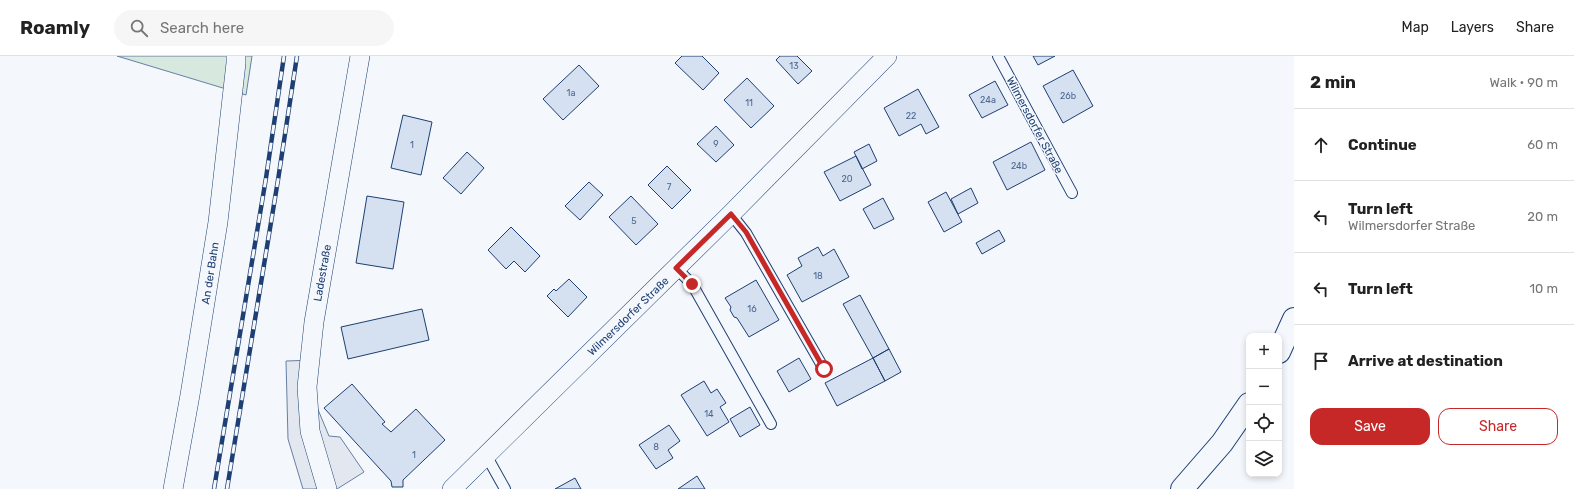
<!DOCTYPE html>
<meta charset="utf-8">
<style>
:root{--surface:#fff;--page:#f6f6f6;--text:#222;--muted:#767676;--line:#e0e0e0;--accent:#c62828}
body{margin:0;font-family:Rubik,sans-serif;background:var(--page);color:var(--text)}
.controls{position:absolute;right:12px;bottom:12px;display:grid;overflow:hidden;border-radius:8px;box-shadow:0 2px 6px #0003}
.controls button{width:36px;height:36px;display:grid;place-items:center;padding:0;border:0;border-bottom:1px solid var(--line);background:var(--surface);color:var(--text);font:20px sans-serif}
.stop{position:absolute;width:12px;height:12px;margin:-9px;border:3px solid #c62828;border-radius:50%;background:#fff}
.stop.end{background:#c62828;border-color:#fff;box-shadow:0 1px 4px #0008}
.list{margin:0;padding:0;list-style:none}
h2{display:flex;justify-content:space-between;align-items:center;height:52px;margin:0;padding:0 16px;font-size:17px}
h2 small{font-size:13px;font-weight:400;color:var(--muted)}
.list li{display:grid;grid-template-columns:26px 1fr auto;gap:12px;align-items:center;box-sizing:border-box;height:72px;padding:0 16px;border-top:1px solid var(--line)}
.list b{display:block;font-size:15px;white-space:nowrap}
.list p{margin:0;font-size:13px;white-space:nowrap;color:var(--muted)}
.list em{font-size:13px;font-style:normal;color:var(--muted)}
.actions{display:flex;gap:8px;padding:12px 16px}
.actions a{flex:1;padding:9px 0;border:1px solid var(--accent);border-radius:12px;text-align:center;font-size:14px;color:var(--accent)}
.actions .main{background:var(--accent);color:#fff}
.icon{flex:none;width:22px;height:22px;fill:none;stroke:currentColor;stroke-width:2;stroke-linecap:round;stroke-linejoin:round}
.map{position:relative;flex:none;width:1294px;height:433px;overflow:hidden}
header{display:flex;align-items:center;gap:24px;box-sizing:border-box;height:56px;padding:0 20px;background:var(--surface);border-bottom:1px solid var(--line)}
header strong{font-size:19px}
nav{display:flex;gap:22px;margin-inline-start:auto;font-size:14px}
.search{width:280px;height:36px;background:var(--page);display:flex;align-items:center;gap:10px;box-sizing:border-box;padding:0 14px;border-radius:22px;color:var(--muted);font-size:15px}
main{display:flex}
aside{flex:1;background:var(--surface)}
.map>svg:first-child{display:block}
.green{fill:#d7e8df;stroke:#687fa3}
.parking{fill:#e3e8f0;stroke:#687fa3}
.building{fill:#d5e0f0;stroke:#1d3f73}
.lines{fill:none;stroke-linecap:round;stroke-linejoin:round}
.lane-casing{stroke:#1d3f73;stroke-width:12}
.street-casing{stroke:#1d3f73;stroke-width:20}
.secondary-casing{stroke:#1d3f73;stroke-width:24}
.lane{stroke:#f4f7fb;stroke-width:10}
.street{stroke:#f4f7fb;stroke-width:19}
.secondary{stroke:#f4f7fb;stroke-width:22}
.rail-casing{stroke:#1d3f73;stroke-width:4.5}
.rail{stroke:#f4f7fb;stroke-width:3;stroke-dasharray:9;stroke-linecap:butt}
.route{stroke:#c62828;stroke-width:5}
.labels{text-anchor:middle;stroke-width:3;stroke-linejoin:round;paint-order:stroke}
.number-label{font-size:9px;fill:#4b6792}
.street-label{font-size:11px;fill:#1d3f73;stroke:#f4f7fb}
</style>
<header>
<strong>Roamly</strong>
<div class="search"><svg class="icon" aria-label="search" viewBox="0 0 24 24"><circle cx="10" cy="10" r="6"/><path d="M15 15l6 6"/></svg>Search here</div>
<nav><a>Map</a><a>Layers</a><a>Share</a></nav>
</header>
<main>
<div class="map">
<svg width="1294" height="433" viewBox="0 0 1294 433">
<rect width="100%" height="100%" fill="#f4f7fb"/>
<!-- green -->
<path class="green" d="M 117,0 L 252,0 L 246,39 Z"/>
<!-- parking -->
<path class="parking" d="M 316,304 L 314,344 L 329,380 L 340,381 L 364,416 L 337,433 L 303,433 L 288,383 L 286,305 Z"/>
<!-- building -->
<path class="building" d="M 682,0 L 702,0 L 719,17 L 703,34 L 675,7 Z
M 780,0 L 797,0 L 812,15 L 798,28 L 776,4 Z
M 1033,0 L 1055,0 L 1038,9 Z
M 579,9 L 599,30 L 563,64 L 543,43 Z
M 1073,14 L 1093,50 L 1063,67 L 1043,30 Z
M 747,22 L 774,50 L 751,72 L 724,44 Z
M 995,25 L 1008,49 L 982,62 L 969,39 Z
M 918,33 L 939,71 L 926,78 L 921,68 L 899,80 L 884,52 Z
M 403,59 L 432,66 L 421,119 L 391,112 Z
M 716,70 L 734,89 L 716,106 L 697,88 Z
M 1031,86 L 1045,114 L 1007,134 L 993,106 Z
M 869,88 L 877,105 L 862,113 L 854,96 Z
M 467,96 L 484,112 L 461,138 L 443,122 Z
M 856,100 L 871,129 L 840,145 L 824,116 Z
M 667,110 L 691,134 L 672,153 L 648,129 Z
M 589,126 L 603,139 L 580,164 L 565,150 Z
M 971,132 L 978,147 L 958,158 L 951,143 Z
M 946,136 L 962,166 L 944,176 L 928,146 Z
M 367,140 L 404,146 L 393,213 L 356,207 Z
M 631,140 L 658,168 L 636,189 L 609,161 Z
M 883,142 L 894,163 L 874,173 L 863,153 Z
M 511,171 L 540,200 L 525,216 L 514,205 L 506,213 L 488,194 Z
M 999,174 L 1005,185 L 982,198 L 976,187 Z
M 818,191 L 823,200 L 834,193 L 849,221 L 802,246 L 787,219 L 802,210 L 798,202 Z
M 569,223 L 587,241 L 568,261 L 547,240 L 554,233 L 556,235 Z
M 756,224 L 779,264 L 749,281 L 737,262 L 734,261 L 730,254 L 731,251 L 725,242 Z
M 860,239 L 889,293 L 873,302 L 843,248 Z
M 422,253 L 429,284 L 348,303 L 341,271 Z
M 889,293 L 901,316 L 885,325 L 873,302 Z
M 799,302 L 811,323 L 789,336 L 777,315 Z
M 873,302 L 885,325 L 837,350 L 825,327 Z
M 704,325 L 711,337 L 717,333 L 726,347 L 720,351 L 729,366 L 707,380 L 681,339 Z
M 352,328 L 385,366 L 382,368 L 391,376 L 416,353 L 445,384 L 403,424 L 403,431 L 392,431 L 391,425 L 324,352 Z
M 750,351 L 760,369 L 740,381 L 730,363 Z
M 669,369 L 680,385 L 668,394 L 673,402 L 656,413 L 639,389 Z
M 697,420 L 705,433 L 678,433 Z
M 575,422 L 581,433 L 555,433 Z"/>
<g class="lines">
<defs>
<path id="lane" d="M 998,0 L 1072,137
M 731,158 L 746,177 L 824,313
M 676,212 L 692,228 L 771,368
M 486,399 L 505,433"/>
<path id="street" d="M 173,433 L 190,339 L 218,166 L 236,7 L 236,0
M 327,433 L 310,375 L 307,331 L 314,266 L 360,0
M 452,433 L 731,158 L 887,0"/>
<path id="secondary" d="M 1279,296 L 1294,263
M 1182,433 L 1222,387 L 1249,348"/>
</defs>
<!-- lane casing -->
<use href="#lane" class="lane-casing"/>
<!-- street casing -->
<use href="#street" class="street-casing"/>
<!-- secondary casing -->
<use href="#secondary" class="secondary-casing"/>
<!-- lane -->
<use href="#lane" class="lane"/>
<!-- street -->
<use href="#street" class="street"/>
<!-- secondary -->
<use href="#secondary" class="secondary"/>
<defs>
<path id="rail" d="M 214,433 L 266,122 L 284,0
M 227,433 L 278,124 L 297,0"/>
</defs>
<!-- rail casing -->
<use href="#rail" class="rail-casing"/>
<!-- rail -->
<use href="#rail" class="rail"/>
</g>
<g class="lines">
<!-- route -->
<path class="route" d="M 692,228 L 676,212 L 731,158 L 746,176 L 824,313"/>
</g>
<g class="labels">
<!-- number labels -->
<g class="number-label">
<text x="794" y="13">13</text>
<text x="571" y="40">1a</text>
<text x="1068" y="43">26b</text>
<text x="988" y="47">24a</text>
<text x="749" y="50">11</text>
<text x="911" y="63">22</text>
<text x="716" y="91">9</text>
<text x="412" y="92">1</text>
<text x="1019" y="113">24b</text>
<text x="847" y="126">20</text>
<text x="669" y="134">7</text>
<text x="634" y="168">5</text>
<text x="818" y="223">18</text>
<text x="752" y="256">16</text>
<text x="709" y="361">14</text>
<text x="656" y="394">8</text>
<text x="414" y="402">1</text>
</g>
<!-- street labels -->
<g class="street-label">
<text transform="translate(1035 69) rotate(62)" y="4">Wilmersdorfer Straße</text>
<text transform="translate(210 217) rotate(-81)" y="4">An der Bahn</text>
<text transform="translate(322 217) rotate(-80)" y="4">Ladestraße</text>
<text transform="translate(628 260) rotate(-44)" y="4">Wilmersdorfer Straße</text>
</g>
</g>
</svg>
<div class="controls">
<button>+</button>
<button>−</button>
<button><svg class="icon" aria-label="locate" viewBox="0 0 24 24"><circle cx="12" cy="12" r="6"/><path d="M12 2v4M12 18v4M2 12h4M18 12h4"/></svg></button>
<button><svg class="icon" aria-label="layers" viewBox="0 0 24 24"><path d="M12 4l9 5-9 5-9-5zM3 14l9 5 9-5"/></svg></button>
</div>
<div class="stop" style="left:824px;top:313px"></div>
<div class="stop end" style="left:692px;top:228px"></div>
</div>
<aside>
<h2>2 min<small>Walk · 90 m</small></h2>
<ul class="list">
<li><svg class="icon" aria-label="ahead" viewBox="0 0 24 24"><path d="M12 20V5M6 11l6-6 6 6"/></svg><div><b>Continue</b></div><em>60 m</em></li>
<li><svg class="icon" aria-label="left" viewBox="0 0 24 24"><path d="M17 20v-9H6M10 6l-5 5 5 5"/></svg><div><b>Turn left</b><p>Wilmersdorfer Straße</p></div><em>20 m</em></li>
<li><svg class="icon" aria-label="left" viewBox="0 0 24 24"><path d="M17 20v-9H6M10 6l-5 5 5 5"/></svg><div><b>Turn left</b></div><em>10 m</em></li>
<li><svg class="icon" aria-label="arrive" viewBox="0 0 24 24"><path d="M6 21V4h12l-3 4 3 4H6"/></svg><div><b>Arrive at destination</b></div></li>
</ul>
<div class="actions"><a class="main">Save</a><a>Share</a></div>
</aside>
</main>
